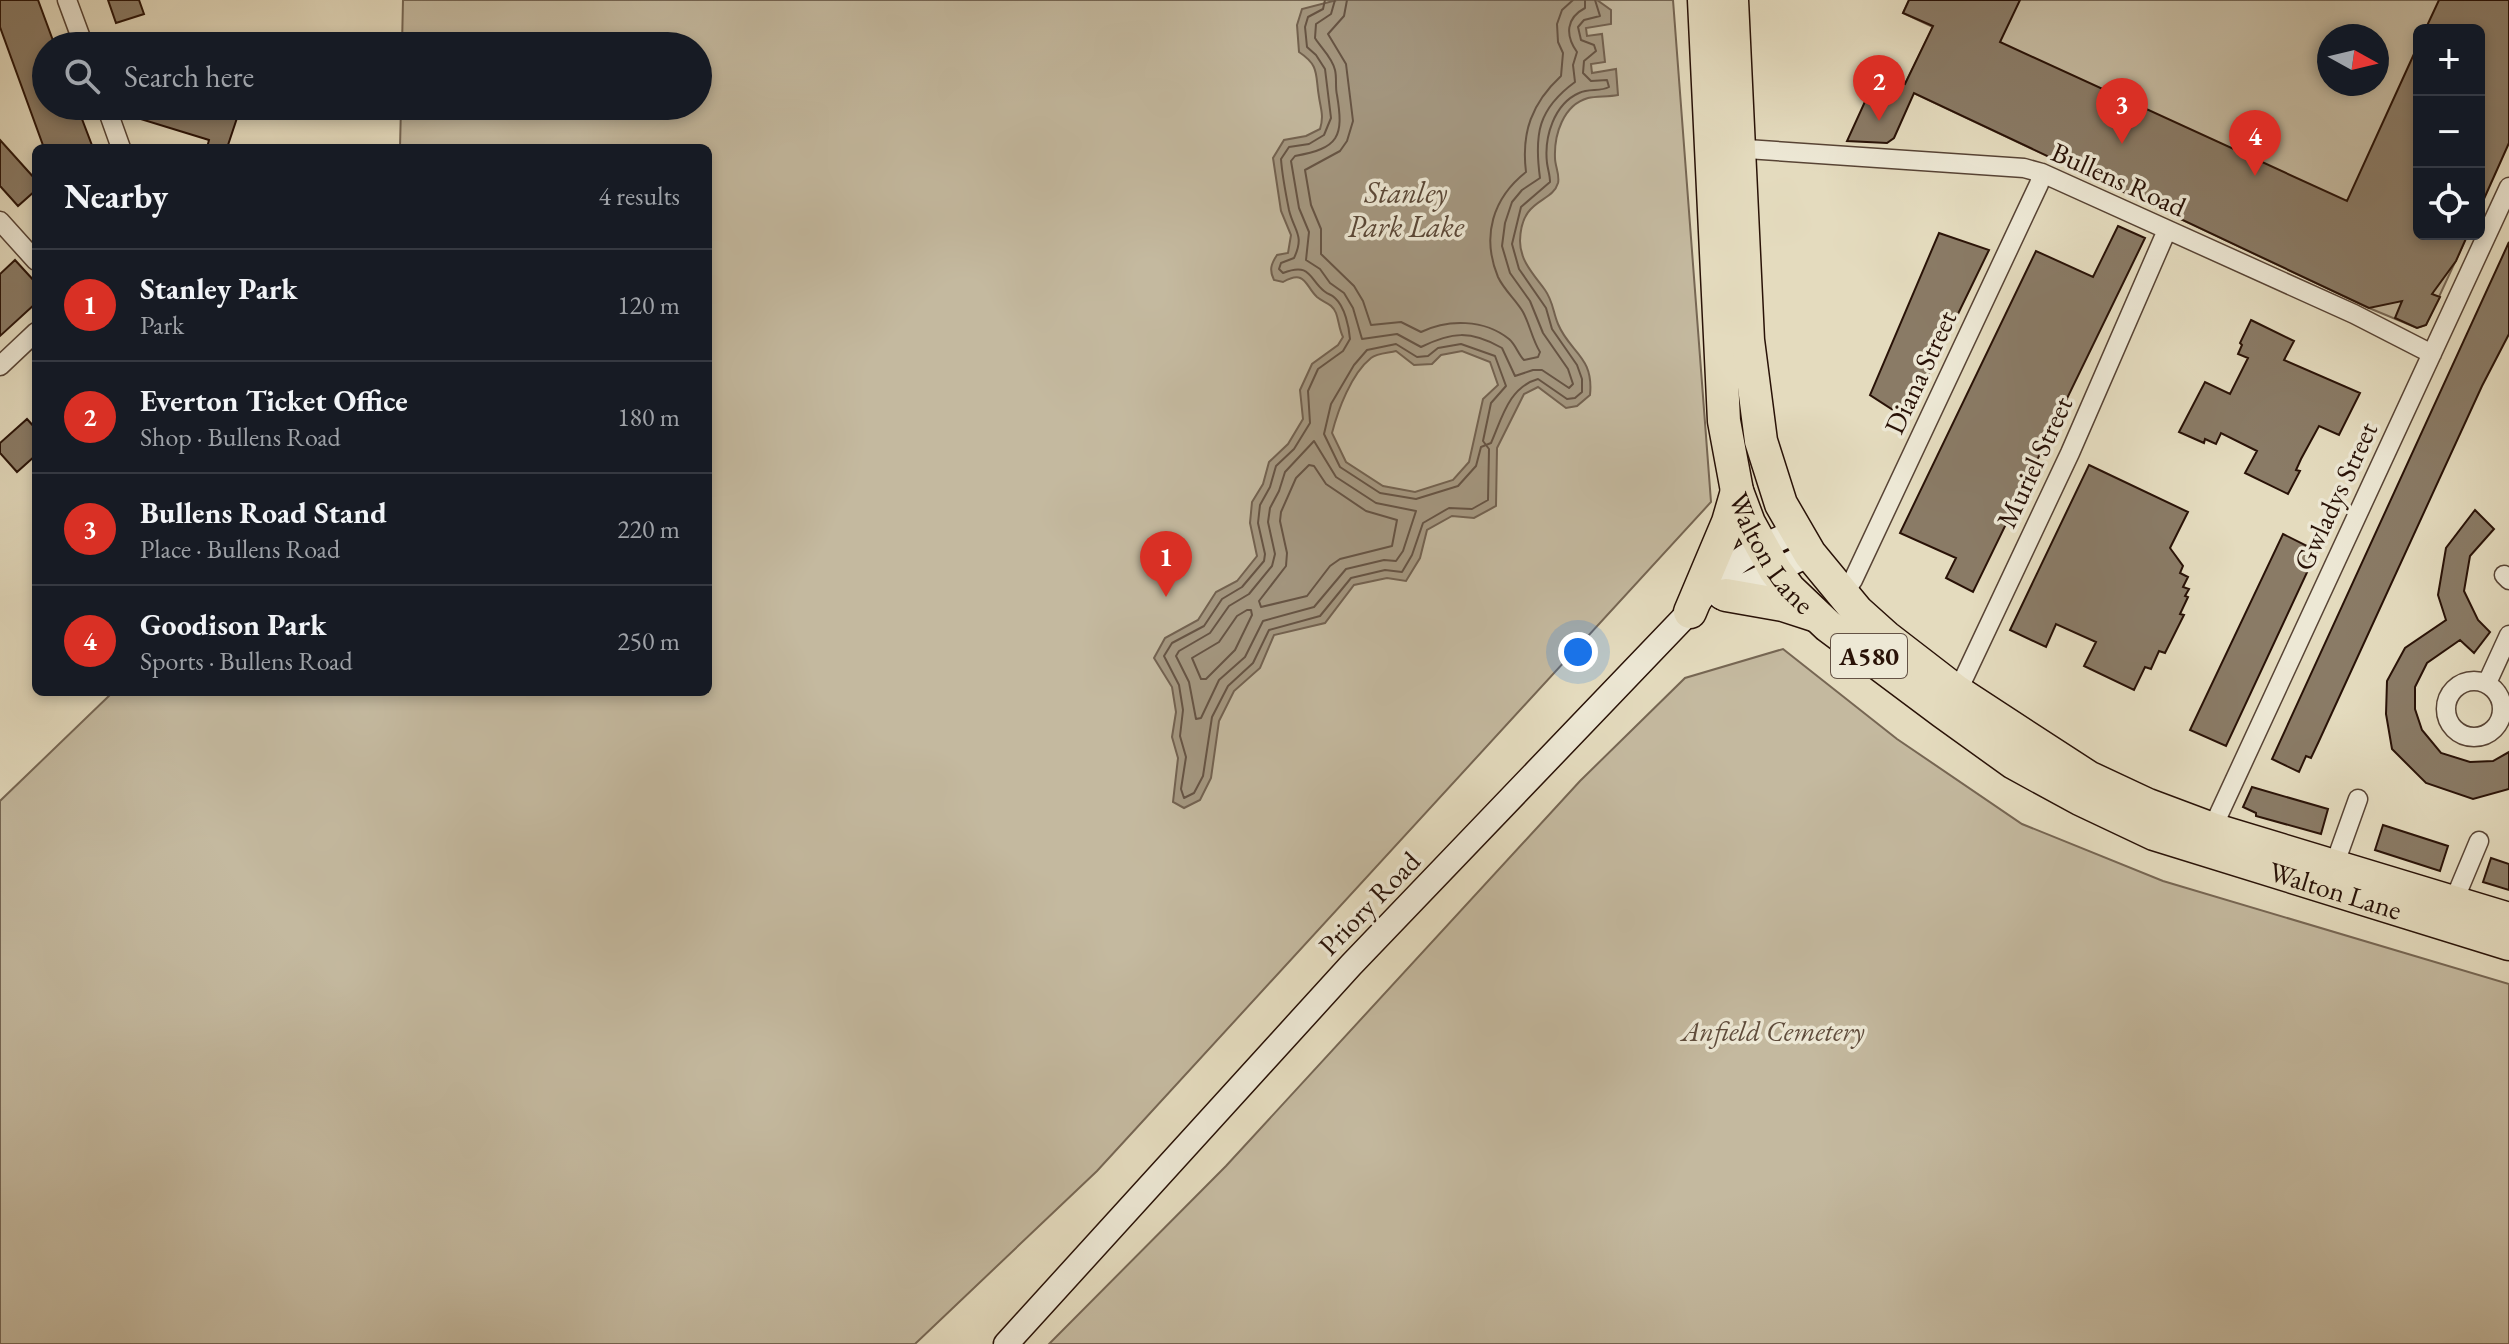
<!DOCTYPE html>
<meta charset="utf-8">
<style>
:root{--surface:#171b24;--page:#242831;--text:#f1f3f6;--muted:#9ea1a6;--line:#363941;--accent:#d93025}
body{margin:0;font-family:"EB Garamond",serif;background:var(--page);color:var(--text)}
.controls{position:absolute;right:24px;top:24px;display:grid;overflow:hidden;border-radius:12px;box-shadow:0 4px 12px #0003}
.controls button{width:72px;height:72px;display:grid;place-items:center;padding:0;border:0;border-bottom:2px solid var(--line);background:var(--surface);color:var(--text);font:40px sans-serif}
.compass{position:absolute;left:2317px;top:24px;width:72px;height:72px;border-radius:50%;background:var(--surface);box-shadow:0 4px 12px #0003;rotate:98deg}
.you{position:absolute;left:1578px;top:652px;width:28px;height:28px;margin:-20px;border:6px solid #fff;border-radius:50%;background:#1a73e8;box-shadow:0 0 0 12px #1a73e833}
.badge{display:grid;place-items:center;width:52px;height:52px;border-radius:50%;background:var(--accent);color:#fff;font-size:26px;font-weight:700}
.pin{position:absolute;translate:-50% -66px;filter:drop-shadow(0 2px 4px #0008)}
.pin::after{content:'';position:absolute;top:42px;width:28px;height:24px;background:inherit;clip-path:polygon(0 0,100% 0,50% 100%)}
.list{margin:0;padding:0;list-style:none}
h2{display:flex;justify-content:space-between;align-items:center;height:104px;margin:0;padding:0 32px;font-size:34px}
h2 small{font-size:26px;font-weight:400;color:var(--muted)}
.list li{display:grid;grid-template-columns:52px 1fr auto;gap:24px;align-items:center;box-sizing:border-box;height:112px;padding:0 32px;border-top:2px solid var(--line)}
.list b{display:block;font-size:30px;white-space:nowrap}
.list p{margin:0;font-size:26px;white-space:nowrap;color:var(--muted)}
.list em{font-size:26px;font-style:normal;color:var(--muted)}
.icon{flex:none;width:44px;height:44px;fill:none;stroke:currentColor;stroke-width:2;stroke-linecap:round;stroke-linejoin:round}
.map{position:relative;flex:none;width:2509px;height:1344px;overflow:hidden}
.search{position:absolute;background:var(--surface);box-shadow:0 4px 12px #0003;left:32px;top:32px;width:680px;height:88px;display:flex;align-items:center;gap:20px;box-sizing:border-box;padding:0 28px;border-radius:44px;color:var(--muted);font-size:30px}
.panel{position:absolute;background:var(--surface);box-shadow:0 4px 12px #0003;left:32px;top:144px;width:680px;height:552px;border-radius:12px}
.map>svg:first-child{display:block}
.green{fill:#c4b99f;stroke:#766653;stroke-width:2;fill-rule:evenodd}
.water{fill:#a49780;stroke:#736250;stroke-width:2;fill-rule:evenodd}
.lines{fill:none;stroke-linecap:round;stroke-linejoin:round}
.shore{stroke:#665444;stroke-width:2}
.building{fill:#8a7b66;stroke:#291207;stroke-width:2}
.street-casing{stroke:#584435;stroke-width:21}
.secondary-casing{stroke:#291207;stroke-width:27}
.highway-casing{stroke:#291207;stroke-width:35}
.street{stroke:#ede8d5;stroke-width:18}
.secondary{stroke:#ede8d5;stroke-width:24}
.highway{stroke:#e4dbbe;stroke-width:32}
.labels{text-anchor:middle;stroke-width:7;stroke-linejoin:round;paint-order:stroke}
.shield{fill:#ede8d5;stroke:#645245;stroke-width:2}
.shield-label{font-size:26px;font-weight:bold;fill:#291207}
.street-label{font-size:28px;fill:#291207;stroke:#ede8d5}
.park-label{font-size:28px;font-style:italic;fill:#5f4c3c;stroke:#ede8d5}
.water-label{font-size:30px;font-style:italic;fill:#5a4737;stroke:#ede8d5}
</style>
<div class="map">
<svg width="2509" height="1344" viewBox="0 0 2509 1344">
<rect width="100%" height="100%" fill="#e4dbbe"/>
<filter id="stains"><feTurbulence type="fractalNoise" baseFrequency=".0025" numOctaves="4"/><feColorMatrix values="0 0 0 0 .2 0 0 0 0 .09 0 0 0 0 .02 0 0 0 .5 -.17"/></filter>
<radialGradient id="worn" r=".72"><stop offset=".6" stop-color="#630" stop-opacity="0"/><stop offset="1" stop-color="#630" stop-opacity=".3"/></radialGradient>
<!-- green -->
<path class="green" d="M 403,0 L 1673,0 L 1711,502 L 1097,1171 L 915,1344 L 0,1344 L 0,801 L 113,692 L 708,692 L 708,148 L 400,148 L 401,106 L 698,106 L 698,46 L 402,46 Z
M 1909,0 L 2509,0 L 2479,30 L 2419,30 L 2419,234 L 2468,234 L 2426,325 L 2417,328 L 2369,308 L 1903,88 L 1933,27 L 1903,13 ZM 2329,36 L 2377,36 L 2377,84 L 2329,84 Z
M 1783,649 L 1897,739 L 2022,824 L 2163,881 L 2509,984 L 2509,1344 L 1049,1344 L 1226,1166 L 1580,781 L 1685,678 Z"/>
<!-- water -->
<path class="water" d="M 1337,0 L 1597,0 L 1611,10 L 1611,24 L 1586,28 L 1587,36 L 1602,34 L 1605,62 L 1591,64 L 1592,73 L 1616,69 L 1618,95 C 1608,97 1597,96 1588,98 C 1563,105 1554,135 1555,158 C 1555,166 1560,175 1558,183 C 1552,204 1521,197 1520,241 C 1520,261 1534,275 1545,290 C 1553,301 1553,312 1558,324 C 1570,353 1594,356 1590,395 L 1577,406 L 1566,408 L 1538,387 L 1524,394 L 1497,448 L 1496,506 L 1474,518 L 1452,516 L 1427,530 L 1420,558 L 1406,581 L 1387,578 L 1354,585 L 1325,623 L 1274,635 L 1260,668 L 1234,691 L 1219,721 L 1211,778 L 1200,800 L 1184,808 L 1173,802 L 1178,758 L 1172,737 L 1176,712 L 1172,687 L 1154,658 L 1165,638 L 1198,620 L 1216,592 L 1237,581 L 1257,556 L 1250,523 L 1252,502 L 1263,484 L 1269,462 L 1288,444 L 1303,419 L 1300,390 L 1312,364 L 1338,345 L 1343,337 C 1339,329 1339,321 1336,313 C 1332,303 1324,303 1317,297 C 1305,286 1306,269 1283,282 L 1274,280 C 1269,270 1271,264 1277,255 L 1288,253 L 1291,235 L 1281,211 L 1273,158 L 1284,140 L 1306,136 L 1320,129 C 1324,116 1321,110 1319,97 C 1315,74 1320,66 1299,52 L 1297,25 L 1302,9 ZM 1396,351 L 1414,365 L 1432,364 L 1441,355 L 1462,351 L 1490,362 L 1498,385 L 1483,399 L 1469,462 L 1453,480 L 1415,492 L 1383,486 L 1346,462 L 1332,433 C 1338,410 1351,374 1371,358 C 1377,353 1388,353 1396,351 Z"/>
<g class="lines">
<!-- shore -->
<path class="shore" d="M 1325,0 L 1323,9 L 1308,17 L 1305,27 L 1307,47 L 1316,55 L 1325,69 L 1331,118 L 1324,135 L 1309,144 L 1289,147 L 1281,159 C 1282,174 1286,195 1289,210 C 1294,231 1305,235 1294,258 L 1281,263 L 1279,269 L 1283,273 C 1311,262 1309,279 1324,291 C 1330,296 1330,293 1335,298 C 1345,307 1349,327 1350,339 L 1343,351 L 1318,369 L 1308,391 L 1310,423 L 1294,449 L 1276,466 L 1270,487 L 1260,505 L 1258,523 L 1265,554 L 1264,561 L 1242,587 L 1222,599 L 1204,626 L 1172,643 L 1164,656 L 1179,685 L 1183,710 L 1180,736 L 1186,757 L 1181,789 L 1184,798 L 1194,793 L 1203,776 L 1212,717 L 1228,686 L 1253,663 L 1269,630 L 1320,616 L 1351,578 L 1385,570 L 1402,572 L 1412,555 L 1423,523 L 1449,508 L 1472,509 L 1488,500 L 1489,449 L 1486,445 L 1481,447 L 1476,466 L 1458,486 L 1416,499 L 1380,493 L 1340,467 L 1324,434 L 1331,404 L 1354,365 L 1367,350 L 1396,344 L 1417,357 L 1428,356 L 1438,348 L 1461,344 L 1495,356 L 1506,386 L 1491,403 L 1483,441 L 1486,445 L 1491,443 C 1502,418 1509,387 1538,379 L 1567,399 L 1575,398 L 1582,392 L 1582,379 L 1577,365 L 1552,329 L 1546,308 L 1519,269 L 1512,244 L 1521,207 L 1550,182 C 1550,175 1548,170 1547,163 C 1544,137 1554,104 1579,93 C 1589,88 1600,92 1609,87 L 1607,80 L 1591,81 L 1583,73 L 1584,61 L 1596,51 L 1594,45 L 1581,40 L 1578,27 L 1584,20 L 1600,16 L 1595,0
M 1335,0 L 1331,14 L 1316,24 L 1315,38 C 1321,48 1332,57 1335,70 C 1337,78 1335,87 1337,95 C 1344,137 1339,148 1295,156 L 1291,161 L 1299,208 L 1309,232 L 1306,260 L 1320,269 L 1330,283 L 1344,293 L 1353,308 L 1362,339 L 1397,334 L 1421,347 C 1452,332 1470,330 1502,348 L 1515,376 L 1533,370 L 1542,370 L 1569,388 L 1573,384 L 1568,369 L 1543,333 L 1530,301 L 1510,273 L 1502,246 L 1505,223 L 1512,202 L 1522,190 L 1540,178 C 1534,134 1538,109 1575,82 L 1573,65 L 1577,52 C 1565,35 1566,18 1585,8 L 1585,0
M 1347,0 L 1344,16 L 1328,34 L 1346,64 L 1353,121 L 1347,141 L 1340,151 L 1305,170 L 1311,205 L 1321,229 L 1321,254 L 1354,286 L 1363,301 L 1371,325 L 1401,322 L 1421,332 C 1448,319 1484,319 1509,339 C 1516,345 1518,354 1524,360 L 1538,357 L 1540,352 C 1532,339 1530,325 1523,312 C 1516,300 1504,290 1498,277 C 1481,236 1493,198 1526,172 C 1521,132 1532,103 1561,76 L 1563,53 L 1558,42 L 1557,24 L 1562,10 L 1573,0
M 1314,441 L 1336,477 L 1376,503 L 1416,511 L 1403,551 L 1396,561 L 1384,560 L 1346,569 L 1314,607 L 1263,621 L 1245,657 L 1219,680 L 1201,718 L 1196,719 L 1189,682 L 1176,656 L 1179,651 L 1210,633 L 1229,606 L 1249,594 L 1272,566 L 1275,554 L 1268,522 L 1270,508 L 1279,491 L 1285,472 Z
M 1309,465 L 1314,466 L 1326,484 L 1366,511 L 1397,520 L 1392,546 L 1340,559 L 1330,566 L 1307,596 L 1261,607 L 1259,601 L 1286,566 L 1287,553 L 1280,521 L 1281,512 L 1296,478 Z
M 1247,610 L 1251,610 L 1252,615 L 1235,650 L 1206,679 L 1201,679 L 1192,658 L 1219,642 L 1237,616 Z"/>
</g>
<!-- building -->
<path class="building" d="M 0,0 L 38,0 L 55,46 L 46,46 L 46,106 L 77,106 L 93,148 L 44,148 L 0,27 Z
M 108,0 L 139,0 L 144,14 L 116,23 Z
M 1909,0 L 2020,0 L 2000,42 L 2347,201 L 2419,43 L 2419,234 L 2468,234 L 2456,261 L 2432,294 L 2440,297 L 2426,325 L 2417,328 L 2395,318 L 2402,301 L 2369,308 L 1914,93 L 1894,138 L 1887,143 L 1847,141 L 1878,73 L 1905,84 L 1933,26 L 1903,13 Z
M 2439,0 L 2509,0 L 2509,143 L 2479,210 L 2479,30 L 2425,30 Z
M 119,106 L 241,106 L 227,148 L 207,148 L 209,140 L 121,113 Z
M 0,140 L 36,180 L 36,190 L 18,206 L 0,186 Z
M 2118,226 L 2145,238 L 1973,592 L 1946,578 L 1956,558 L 1900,533 L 2036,251 L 2093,277 Z
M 1939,233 L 1989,250 L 1907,419 L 1870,395 Z
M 2509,242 L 2509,334 L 2482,386 L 2319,741 L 2311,758 L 2306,756 L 2299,772 L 2272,759 Z
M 15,260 L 36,283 L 36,303 L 0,336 L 0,274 Z
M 2251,320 L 2294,341 L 2284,360 L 2360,393 L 2339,435 L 2319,426 L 2301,459 L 2296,470 L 2300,471 L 2288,494 L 2245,473 L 2257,451 L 2221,433 L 2216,444 L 2205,439 L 2204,443 L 2179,432 L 2205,382 L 2230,394 L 2248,358 L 2238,354 L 2242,345 L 2240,343 Z
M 27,419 L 36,429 L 36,455 L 17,472 L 0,453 L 0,443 Z
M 2089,465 L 2188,512 L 2170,548 L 2183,566 L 2180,573 L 2188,577 L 2183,587 L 2189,589 L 2185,596 L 2188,597 L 2180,614 L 2184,615 L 2165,653 L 2159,651 L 2151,669 L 2145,667 L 2134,690 L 2084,666 L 2096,642 L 2056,624 L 2046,647 L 2010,630 Z
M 2475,510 L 2494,529 L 2470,556 L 2464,591 L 2478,620 L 2490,632 L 2474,653 L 2460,640 L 2427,663 L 2415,687 L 2415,709 L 2422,730 L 2441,753 L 2470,762 L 2493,761 L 2509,752 L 2509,789 L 2473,799 L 2426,783 L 2392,749 L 2386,714 L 2387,681 L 2405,648 L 2446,620 L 2438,595 L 2446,548 Z
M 2283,534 L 2317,551 L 2226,746 L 2190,730 Z
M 2252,787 L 2328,809 L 2321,834 L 2256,816 L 2256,813 L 2243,807 Z
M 2383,825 L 2448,846 L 2440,871 L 2375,850 Z
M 2491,858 L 2509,864 L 2509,890 L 2483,882 Z"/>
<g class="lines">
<defs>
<path id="street" d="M 67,0 L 84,46
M 106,106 L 121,148
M 1732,148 L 2024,168 L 2042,173 L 2354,314 L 2432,354
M 0,221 L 36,261
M 0,366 L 36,332
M 2504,575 L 2509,580
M 1844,593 L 1853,580 L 2039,184 L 2042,173
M2446 709a28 28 0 1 1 56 0a28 28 0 1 1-56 0Z
M 2487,683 L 2509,635
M 1953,697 L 1962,682 L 2070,453 L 2167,230
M 2212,829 L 2509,187
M 2334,866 L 2358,799
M 2453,903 L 2479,841"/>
<path id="secondary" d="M 1721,597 L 1810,554
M 1006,1344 L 1351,965 L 1696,605 C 1727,563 1750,551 1797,531"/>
<g id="highway">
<path id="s1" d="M 1704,0 L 1724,421 L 1737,491 L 1749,523 L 1775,570 L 1789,589 L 1828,626 L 1943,712 L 2014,763 L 2080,799 L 2154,834 L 2509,944"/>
<path d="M 1732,0 L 1748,340 L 1761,441 L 1781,504 L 1810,554 L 1857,611 L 1886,637 L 1956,691 L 2088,777 L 2148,805 L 2212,829 L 2509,919"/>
<path d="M 1726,595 L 1783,605 L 1814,615"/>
<path d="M 1690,612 L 1728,522 L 1737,491"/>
</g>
</defs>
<!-- street casing -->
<use href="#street" class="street-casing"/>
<!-- secondary casing -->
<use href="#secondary" class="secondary-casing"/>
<!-- highway casing -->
<use href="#highway" class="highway-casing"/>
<!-- street -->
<use href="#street" class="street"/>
<!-- secondary -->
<use href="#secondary" class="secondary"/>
<!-- highway -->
<use href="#highway" class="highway"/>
</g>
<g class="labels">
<!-- shield labels -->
<rect class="shield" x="1831" y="634" width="76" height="44" rx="6"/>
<g class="shield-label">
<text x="1869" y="665">A580</text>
</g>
<!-- street labels -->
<g class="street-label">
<text transform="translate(2119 179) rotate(24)" y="10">Bullens Road</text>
<text transform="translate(1920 372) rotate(-65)" y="10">Diana Street</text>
<text transform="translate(2034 462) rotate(-65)" y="10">Muriel Street</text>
<text transform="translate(2335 496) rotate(-65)" y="10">Gwladys Street</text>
<text dy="10" stroke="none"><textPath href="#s1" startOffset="564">Walton Lane</textPath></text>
<text dy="10" stroke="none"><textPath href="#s1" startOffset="1236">Walton Lane</textPath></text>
<text transform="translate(1369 903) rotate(-46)" y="10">Priory Road</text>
</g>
<!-- park labels -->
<g class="park-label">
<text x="1773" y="1041">Anfield Cemetery</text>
</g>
<!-- water labels -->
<g class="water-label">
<text x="1406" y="203">Stanley<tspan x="1406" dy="34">Park Lake</tspan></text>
</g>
</g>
<rect width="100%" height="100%" filter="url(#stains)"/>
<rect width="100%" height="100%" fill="url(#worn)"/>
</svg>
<div class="controls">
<button>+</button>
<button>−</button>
<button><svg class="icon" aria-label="locate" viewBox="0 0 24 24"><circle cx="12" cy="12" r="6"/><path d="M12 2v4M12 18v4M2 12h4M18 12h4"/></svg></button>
</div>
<svg class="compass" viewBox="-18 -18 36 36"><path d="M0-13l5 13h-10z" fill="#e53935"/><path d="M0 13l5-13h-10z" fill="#9ea1a6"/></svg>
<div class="you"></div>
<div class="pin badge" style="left:1166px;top:597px">1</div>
<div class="pin badge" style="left:1879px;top:121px">2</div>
<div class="pin badge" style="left:2122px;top:144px">3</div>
<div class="pin badge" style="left:2255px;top:176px">4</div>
<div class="search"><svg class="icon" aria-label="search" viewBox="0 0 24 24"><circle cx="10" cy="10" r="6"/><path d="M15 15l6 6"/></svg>Search here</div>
<section class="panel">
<h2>Nearby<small>4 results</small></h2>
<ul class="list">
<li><span class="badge">1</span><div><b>Stanley Park</b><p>Park</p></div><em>120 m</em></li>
<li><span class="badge">2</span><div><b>Everton Ticket Office</b><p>Shop · Bullens Road</p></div><em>180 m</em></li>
<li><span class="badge">3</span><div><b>Bullens Road Stand</b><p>Place · Bullens Road</p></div><em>220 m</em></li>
<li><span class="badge">4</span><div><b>Goodison Park</b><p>Sports · Bullens Road</p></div><em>250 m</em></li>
</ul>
</section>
</div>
